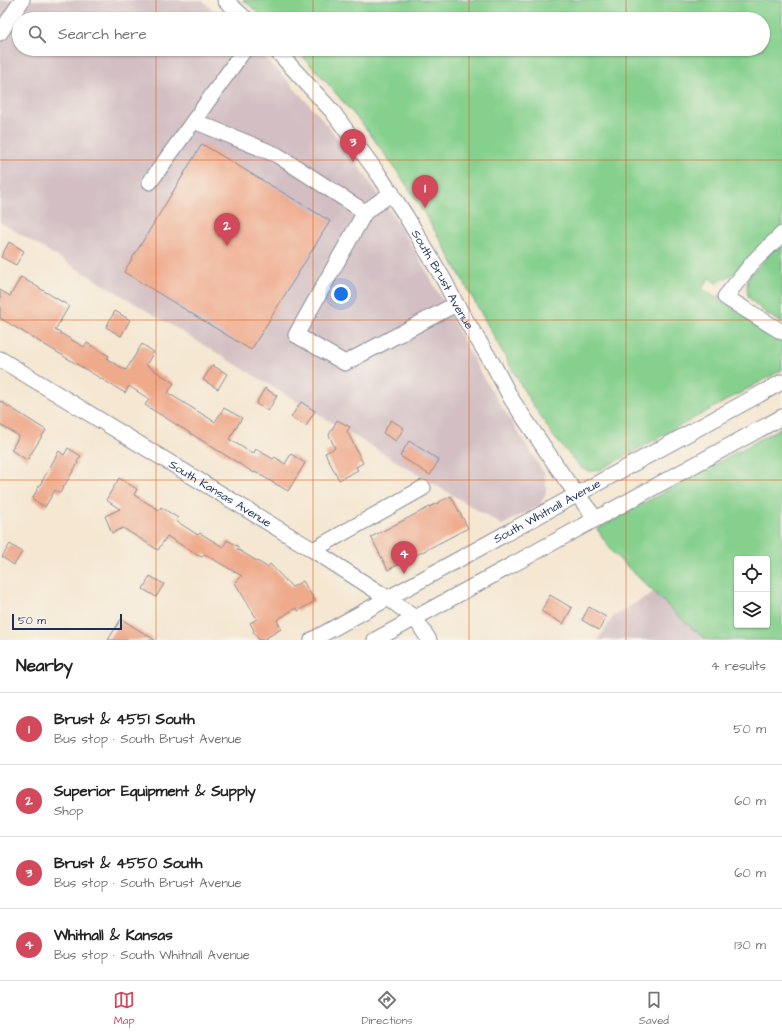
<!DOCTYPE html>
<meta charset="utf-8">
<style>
:root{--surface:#fff;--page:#f2f2f2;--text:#222;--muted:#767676;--line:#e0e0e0;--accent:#d1495b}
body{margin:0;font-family:"Architects Daughter",sans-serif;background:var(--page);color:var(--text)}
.controls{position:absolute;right:12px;bottom:12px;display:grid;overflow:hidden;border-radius:4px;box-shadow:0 1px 3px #0004}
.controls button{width:36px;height:36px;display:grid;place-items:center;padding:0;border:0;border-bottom:1px solid var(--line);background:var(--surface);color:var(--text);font:20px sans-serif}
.scale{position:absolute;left:12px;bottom:10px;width:110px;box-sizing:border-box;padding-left:4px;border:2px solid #1b2f5e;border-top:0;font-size:11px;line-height:14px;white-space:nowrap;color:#1b2f5e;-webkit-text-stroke:3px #f7f3e8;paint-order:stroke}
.you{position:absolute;left:341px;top:294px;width:14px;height:14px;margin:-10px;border:3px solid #fff;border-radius:50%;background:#1a73e8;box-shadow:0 0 0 6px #1a73e833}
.badge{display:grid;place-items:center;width:26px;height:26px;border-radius:50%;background:var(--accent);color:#fff;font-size:13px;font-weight:700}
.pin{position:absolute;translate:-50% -33px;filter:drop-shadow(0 1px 2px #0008)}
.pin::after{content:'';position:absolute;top:21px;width:14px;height:12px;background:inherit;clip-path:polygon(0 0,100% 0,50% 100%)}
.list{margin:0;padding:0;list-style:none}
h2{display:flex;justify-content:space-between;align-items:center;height:52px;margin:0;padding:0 16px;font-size:17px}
h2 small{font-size:13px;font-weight:400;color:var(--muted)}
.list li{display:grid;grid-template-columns:26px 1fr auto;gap:12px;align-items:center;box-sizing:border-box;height:72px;padding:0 16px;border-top:1px solid var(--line)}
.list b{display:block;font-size:15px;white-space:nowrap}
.list p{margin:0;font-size:13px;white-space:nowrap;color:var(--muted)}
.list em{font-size:13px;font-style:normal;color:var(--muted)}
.icon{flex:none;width:22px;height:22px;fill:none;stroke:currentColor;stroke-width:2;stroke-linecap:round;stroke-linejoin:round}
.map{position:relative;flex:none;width:782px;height:640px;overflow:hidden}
.search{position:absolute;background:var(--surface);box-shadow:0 1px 3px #0004;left:12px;right:12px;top:12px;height:44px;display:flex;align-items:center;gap:10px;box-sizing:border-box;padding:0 14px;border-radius:22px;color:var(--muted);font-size:15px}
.sheet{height:340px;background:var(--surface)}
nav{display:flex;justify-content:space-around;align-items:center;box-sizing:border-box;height:56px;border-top:1px solid var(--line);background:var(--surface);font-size:11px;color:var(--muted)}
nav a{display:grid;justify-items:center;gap:2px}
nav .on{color:var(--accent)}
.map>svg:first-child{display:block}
.industrial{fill:#d2bec3}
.green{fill:#85d08d;stroke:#508076;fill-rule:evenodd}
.building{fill:#efaa8c}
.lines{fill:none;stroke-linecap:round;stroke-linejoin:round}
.minor-casing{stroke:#888b98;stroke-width:17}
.minor{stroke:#fff;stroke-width:15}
.grid{fill:none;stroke:#de5710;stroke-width:1;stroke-opacity:0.55}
.labels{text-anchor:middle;stroke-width:3.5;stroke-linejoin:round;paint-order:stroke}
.street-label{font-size:12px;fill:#1b2f5e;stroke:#f7f3e8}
</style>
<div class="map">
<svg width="782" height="640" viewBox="0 0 782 640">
<rect width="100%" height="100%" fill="#f7f3e8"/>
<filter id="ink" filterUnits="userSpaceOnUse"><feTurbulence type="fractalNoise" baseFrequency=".025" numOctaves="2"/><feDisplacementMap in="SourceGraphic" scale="8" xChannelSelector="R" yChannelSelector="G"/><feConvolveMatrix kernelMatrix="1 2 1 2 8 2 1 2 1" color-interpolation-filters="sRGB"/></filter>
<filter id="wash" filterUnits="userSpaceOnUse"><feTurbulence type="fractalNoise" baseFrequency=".012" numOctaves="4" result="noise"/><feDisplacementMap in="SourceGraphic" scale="16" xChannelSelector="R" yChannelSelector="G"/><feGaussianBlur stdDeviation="0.9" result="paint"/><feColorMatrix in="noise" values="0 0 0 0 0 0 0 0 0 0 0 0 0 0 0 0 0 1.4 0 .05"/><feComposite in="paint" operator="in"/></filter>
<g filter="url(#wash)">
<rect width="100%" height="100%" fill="#f5e7d1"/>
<!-- industrial -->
<path class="industrial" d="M 0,0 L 202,0 L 224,19 L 19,19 L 19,49 L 255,49 L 282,75 L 318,114 L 346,149 L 392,213 L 427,272 L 481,374 L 544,473 L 546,482 L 546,493 L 540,505 L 502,525 L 0,222 Z
M 654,592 L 688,625 L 707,640 L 598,640 L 613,617 Z"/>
<!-- green -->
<path class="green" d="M 243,0 L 782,0 L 782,227 C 762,247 743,272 716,283 L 709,278 L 702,289 L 782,339 L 782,370 L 600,470 C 592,472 588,472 581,468 L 554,437 L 527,396 L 441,241 L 404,181 L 368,131 L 321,76 L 295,49 L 763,49 L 763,19 L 266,19 Z
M 782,240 L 782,323 L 767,314 L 754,303 L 748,296 L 747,287 L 748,278 Z
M 782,427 L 782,640 L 707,640 L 688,625 L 613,553 L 597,529 ZM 737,559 L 767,559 L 767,625 L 737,625 Z"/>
<g id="blocks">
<!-- building -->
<path class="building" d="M 202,144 L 330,221 L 251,350 L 124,272 Z
M 9,242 L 24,251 L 16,265 L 1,257 Z
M 21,277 L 69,306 L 55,330 L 84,347 L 87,343 L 109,356 L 107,359 L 126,370 L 142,344 L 154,352 L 146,365 L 174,383 L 168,393 L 215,422 L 224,408 L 242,418 L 229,439 L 253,454 L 256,449 L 273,459 L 275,457 L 285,464 L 291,454 L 305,463 L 288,491 L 255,472 L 254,473 L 145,405 L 149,399 L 129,386 L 125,393 L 0,318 L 0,290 L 10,296 Z
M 115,311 L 130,320 L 121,336 L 106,327 Z
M 212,365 L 227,374 L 218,389 L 203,380 Z
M 265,388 L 277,396 L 268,411 L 256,404 Z
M 0,401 L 46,430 L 27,460 L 11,450 L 19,436 L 0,425 Z
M 301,402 L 315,411 L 306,426 L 291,417 Z
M 337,420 L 350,427 L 347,431 L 363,463 L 356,467 L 358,470 L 339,480 L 325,453 L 335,448 L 329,435 Z
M 391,420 L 404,428 L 396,441 L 383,433 Z
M 409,441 L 439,460 L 430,475 L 400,456 Z
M 68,448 L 81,456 L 77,462 L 78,463 L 60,493 L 55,490 L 45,507 L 32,499 L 59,451 L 64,455 Z
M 119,478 L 137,489 L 134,495 L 159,510 L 161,507 L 178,518 L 176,521 L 198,535 L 200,533 L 223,547 L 227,540 L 239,547 L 237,549 L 267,567 L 270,564 L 292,587 L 303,581 L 315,601 L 298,611 L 296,608 L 277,620 L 281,629 L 263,640 L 259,640 L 253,631 L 254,630 L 250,623 L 257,619 L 235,583 L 242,576 L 204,554 L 202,557 L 197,555 L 167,536 L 158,550 L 123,528 L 112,533 L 105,516 L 120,509 L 106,500 Z
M 451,496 L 468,528 L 388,570 L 371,537 Z
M 10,544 L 22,552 L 14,565 L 2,557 Z
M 150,576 L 164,584 L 156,597 L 143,589 Z
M 550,595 L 572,608 L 563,624 L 541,611 Z
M 589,607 L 606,617 L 599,630 L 582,620 Z
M 121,619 L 155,640 L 108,640 Z"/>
</g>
</g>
<g filter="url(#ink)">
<use href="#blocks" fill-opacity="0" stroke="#888b98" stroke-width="1"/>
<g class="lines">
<defs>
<g id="minor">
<path d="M 225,0 L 246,19"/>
<path d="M 0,33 L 22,0"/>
<path id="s1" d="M 275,49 L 332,111 L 379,175 L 406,216 L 444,280 L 456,304 L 494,366 L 512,400 L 566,480 L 596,519"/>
<path d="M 194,121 L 277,155 L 365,212"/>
<path d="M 150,182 L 245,49"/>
<path d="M 392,193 L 365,212 L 296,335 L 345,363 L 456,304"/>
<path d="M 782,234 L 754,261 L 725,297 L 782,332"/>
<path id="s2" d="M 0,359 L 313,550 L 389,599 L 415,618 L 429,640"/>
<path d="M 313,550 L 423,488"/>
<path id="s3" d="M 312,640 L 782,382"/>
<path d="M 375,640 L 782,417"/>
</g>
</defs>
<!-- minor casing -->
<use href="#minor" class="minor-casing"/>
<!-- minor -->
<use href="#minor" class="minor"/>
</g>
</g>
<!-- grid -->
<path class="grid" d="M 156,0 L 156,19M 313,0 L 313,19M 469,0 L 469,19M 626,0 L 626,19M 156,49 L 156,640M 313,49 L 313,640M 469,49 L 469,640M 626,49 L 626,640M 0,160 L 782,160M 0,320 L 782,320M 0,480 L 782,480"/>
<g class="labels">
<!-- street labels -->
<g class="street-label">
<text dy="4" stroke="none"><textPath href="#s1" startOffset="286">South Brust Avenue</textPath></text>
<text dy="4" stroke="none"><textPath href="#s2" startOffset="258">South Kansas Avenue</textPath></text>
<text dy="4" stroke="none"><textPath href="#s3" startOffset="268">South Whitnall Avenue</textPath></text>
</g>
</g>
</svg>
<div class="controls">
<button><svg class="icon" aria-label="locate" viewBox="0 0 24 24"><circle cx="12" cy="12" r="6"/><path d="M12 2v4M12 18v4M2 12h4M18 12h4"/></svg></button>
<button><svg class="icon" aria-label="layers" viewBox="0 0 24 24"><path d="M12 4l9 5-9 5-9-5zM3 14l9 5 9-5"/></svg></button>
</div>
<div class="scale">50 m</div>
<div class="you"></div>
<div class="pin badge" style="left:425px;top:208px">1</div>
<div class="pin badge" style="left:227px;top:246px">2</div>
<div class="pin badge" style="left:353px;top:162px">3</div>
<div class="pin badge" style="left:404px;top:574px">4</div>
<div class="search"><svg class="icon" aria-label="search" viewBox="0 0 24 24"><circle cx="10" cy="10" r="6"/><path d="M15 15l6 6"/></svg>Search here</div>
</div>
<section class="sheet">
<h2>Nearby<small>4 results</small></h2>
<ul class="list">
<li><span class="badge">1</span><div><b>Brust &amp; 4551 South</b><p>Bus stop · South Brust Avenue</p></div><em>50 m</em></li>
<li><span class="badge">2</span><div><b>Superior Equipment &amp; Supply</b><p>Shop</p></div><em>60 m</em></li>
<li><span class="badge">3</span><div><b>Brust &amp; 4550 South</b><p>Bus stop · South Brust Avenue</p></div><em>60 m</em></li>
<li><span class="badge">4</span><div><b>Whitnall &amp; Kansas</b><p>Bus stop · South Whitnall Avenue</p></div><em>130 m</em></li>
</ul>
</section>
<nav>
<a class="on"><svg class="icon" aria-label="map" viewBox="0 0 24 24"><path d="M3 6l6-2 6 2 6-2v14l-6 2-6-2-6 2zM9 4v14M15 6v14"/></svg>Map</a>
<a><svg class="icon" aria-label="directions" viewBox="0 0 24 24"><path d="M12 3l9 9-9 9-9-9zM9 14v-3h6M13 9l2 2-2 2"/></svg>Directions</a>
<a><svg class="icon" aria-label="saved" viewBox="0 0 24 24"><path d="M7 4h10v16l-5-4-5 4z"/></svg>Saved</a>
</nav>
